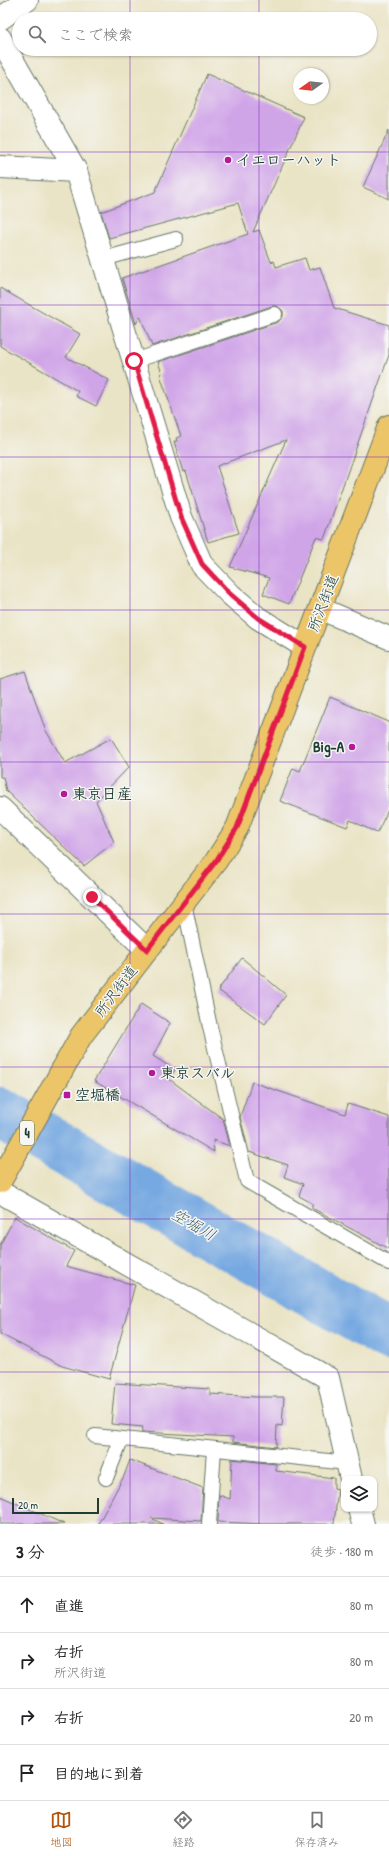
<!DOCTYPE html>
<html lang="ja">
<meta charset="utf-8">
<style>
:root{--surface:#fff;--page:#f2f2f2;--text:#202124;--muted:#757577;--line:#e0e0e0;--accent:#b45309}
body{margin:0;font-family:"Patrick Hand","Klee One",sans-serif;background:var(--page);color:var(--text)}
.controls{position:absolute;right:12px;bottom:12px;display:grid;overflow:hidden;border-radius:8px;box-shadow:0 1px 3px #0004}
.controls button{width:36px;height:36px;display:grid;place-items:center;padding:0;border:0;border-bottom:1px solid var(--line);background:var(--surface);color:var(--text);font:20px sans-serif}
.compass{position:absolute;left:293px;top:68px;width:36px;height:36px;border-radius:50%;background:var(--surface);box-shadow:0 1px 3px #0004;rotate:255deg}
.scale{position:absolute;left:12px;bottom:10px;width:87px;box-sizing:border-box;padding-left:4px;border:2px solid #1f3d34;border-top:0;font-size:11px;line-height:14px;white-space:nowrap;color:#1f3d34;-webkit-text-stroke:3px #f6f6f2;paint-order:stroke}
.stop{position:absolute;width:12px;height:12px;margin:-9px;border:3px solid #e11d48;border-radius:50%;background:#fff}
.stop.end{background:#e11d48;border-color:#fff;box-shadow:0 1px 4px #0008}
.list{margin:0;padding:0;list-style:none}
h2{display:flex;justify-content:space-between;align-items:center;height:52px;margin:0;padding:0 16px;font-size:17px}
h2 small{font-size:13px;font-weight:400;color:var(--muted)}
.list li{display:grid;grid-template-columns:26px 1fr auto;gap:12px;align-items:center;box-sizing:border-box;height:56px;padding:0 16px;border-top:1px solid var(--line)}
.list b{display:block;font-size:15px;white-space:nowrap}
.list p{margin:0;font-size:13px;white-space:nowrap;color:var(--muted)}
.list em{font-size:13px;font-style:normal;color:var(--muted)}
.icon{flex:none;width:22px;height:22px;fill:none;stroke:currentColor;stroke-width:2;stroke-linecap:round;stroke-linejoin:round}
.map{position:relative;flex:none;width:389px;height:1524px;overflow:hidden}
.search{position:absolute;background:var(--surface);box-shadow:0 1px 3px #0004;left:12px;right:12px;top:12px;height:44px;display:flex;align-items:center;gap:10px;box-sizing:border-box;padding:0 14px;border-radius:22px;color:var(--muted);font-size:15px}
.sheet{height:276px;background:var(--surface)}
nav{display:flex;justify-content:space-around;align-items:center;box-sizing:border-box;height:56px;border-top:1px solid var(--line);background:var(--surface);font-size:11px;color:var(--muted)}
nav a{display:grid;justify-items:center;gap:2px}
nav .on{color:var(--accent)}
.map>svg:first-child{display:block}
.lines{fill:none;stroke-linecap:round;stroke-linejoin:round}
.river{stroke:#76a8e1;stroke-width:52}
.building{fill:#d0a5e8}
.lane-casing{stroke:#667767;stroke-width:16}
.street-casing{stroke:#667767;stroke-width:24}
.primary-casing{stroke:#667767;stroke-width:24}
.lane{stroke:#fff;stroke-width:14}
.street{stroke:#fff;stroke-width:22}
.primary{stroke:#edc569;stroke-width:22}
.route{stroke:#e11d48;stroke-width:5}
.grid{fill:none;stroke:#7b2cbf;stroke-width:1;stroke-opacity:0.55}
.poi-dot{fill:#b5179e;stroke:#f6f6f2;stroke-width:1.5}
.labels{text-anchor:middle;stroke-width:3;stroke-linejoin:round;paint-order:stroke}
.shield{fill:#f6f6f2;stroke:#60746d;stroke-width:1}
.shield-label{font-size:14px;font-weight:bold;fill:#1f3d34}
.poi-label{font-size:15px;font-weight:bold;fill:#1f3d34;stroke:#f6f6f2;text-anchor:start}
.street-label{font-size:15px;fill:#1f3d34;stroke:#f6f6f2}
.water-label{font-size:16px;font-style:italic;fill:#395d68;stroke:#f6f6f2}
</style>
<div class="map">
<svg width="389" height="1524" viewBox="0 0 389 1524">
<rect width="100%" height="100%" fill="#f6f6f2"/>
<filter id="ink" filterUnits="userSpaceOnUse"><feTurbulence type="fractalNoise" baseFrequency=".025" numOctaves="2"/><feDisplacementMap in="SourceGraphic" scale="8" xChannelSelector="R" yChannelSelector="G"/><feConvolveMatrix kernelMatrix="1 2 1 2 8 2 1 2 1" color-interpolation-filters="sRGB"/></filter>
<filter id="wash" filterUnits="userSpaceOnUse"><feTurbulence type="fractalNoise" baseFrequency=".012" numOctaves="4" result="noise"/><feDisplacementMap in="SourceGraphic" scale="16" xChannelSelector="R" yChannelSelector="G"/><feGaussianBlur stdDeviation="0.9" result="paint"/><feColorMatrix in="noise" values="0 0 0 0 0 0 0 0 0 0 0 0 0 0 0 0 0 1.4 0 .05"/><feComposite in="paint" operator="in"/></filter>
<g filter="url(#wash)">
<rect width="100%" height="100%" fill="#eae4c6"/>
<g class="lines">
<!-- river -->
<path class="river" d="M 0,1113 L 389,1335"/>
</g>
<g id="blocks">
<!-- building -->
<path class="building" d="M 207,74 L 304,117 L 253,232 L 259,230 L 271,262 L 274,261 L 276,267 L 305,258 L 309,270 L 320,267 L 334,308 L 389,325 L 389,355 L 324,539 L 316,537 L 289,604 L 263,594 L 269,578 L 230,567 L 286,440 L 217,466 L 239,533 L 208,542 L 186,471 L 183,472 L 174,442 L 177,441 L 176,438 L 181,436 L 160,375 L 162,373 L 158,362 L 278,322 L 283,316 L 283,311 L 277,306 L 272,306 L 152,346 L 140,316 L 136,324 L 122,278 L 248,234 L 238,203 L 109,238 L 101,212 L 155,192 Z
M 389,130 L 389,199 L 363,187 Z
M 0,288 L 80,334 L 66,357 L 109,380 L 96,406 L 76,396 L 78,391 L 0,346 Z
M 25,671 L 45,729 L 65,763 L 111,738 L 129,767 L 96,801 L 114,842 L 84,866 L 6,791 L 3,777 L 0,777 L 0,679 Z
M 330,697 L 389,722 L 389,808 L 377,833 L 350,820 L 347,827 L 280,801 L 293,768 L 300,771 Z
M 242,958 L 286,995 L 265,1024 L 218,990 Z
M 141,1004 L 170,1023 L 153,1056 L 175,1070 L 169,1079 L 223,1119 L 230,1146 L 213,1140 L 214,1152 L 94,1081 Z
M 252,1082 L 345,1114 L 348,1104 L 389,1117 L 389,1249 L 312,1208 L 312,1203 L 299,1196 L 303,1184 L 284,1177 L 288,1165 L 249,1152 L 240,1117 Z
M 15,1217 L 74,1251 L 66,1266 L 135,1285 L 109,1379 L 62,1366 L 0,1334 L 0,1245 Z
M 115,1383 L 210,1389 L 210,1394 L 256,1397 L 284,1397 L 282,1426 L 277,1425 L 276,1447 L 233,1442 L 233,1437 L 141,1432 L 143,1427 L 111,1424 Z
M 232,1459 L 276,1464 L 276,1471 L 334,1478 L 334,1488 L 338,1489 L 334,1524 L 264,1524 L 218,1522 L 219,1495 L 230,1499 Z
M 130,1460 L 203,1488 L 201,1521 L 151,1518 L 163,1524 L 98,1524 L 124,1476 Z
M 0,1496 L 64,1524 L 0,1524 Z"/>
</g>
</g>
<g filter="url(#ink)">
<use href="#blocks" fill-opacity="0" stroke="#667767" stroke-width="1"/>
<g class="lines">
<defs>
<path id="lane" d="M 103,259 L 176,239
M 134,361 L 275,314
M 184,903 L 210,1027 L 247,1181 L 389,1263
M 95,1436 L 347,1463
M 106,1478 L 121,1440
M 209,1524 L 214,1449"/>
<path id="street" d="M 0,19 L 27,0
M 0,38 L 76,171 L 181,517 L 202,565 L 230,594 L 258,618 L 305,647
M 0,167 L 76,171
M 321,609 L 389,638
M 0,808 L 147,950
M 0,1192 L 328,1378 L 351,1479
M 359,1509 L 363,1524"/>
<path id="primary" d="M 0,1182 L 81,1036 L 216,861 L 237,828 L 389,426"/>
</defs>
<!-- lane casing -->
<use href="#lane" class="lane-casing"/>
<!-- street casing -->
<use href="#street" class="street-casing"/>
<!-- primary casing -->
<use href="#primary" class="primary-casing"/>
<!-- lane -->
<use href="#lane" class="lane"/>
<!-- street -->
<use href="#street" class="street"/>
<!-- primary -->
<use href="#primary" class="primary"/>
</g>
</g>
<g class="lines" filter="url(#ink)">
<!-- route -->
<path class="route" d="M 92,897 L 147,950 L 216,861 L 237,828 L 305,647 L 258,618 L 230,594 L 202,564 L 181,517 L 134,361"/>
</g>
<!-- grid -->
<path class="grid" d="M 130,0 L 130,19M 259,0 L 259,19M 130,49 L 130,1524M 259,49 L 259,1524M 0,152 L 389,152M 0,305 L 389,305M 0,457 L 389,457M 0,610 L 389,610M 0,762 L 389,762M 0,914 L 389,914M 0,1067 L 389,1067M 0,1219 L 389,1219M 0,1372 L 389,1372"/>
<!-- markers -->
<g class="poi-dot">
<circle cx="228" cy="160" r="4"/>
<circle cx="352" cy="747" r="4"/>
<circle cx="64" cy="794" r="4"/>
<circle cx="152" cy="1073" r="4"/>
<rect x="63" y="1091" width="8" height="8" rx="2"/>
</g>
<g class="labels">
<!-- shield labels -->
<rect class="shield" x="20" y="1121" width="14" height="24" rx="3"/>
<g class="shield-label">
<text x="27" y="1138">4</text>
</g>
<!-- poi labels -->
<g class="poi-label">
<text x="236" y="165">イエローハット</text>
<text x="344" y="752" text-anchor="end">Big-A</text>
<text x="72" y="799">東京日産</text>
<text x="160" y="1078">東京スバル</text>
<text x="75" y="1100">空堀橋</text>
</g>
<!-- street labels -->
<g class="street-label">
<text transform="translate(323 603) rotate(-69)" y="5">所沢街道</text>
<text transform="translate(116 991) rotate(-53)" y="5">所沢街道</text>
</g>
<!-- water labels -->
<g class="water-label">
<text transform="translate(194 1224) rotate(30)" y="6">空堀川</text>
</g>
</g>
</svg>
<div class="controls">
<button><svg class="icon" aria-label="layers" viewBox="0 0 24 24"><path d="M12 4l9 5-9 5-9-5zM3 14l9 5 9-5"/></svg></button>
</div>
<svg class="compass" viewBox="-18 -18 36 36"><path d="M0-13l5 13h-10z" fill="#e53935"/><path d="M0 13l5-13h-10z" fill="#757577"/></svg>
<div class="scale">20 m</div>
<div class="stop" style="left:134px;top:361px"></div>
<div class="stop end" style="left:92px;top:897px"></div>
<div class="search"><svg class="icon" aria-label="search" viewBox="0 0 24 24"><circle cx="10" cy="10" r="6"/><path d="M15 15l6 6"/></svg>ここで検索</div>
</div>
<section class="sheet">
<h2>3 分<small>徒歩 · 180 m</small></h2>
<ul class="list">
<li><svg class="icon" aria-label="ahead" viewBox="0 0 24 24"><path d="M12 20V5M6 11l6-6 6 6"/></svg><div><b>直進</b></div><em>80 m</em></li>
<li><svg class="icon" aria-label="right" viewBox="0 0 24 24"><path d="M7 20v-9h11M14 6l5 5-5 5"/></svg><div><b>右折</b><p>所沢街道</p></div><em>80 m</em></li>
<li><svg class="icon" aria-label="right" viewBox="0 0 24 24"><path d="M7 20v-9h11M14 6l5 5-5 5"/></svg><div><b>右折</b></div><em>20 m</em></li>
<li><svg class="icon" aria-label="arrive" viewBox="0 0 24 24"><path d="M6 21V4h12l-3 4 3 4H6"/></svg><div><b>目的地に到着</b></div></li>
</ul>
</section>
<nav>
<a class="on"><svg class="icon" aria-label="map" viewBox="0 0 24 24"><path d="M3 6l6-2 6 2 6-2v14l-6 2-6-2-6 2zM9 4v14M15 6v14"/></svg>地図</a>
<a><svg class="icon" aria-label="directions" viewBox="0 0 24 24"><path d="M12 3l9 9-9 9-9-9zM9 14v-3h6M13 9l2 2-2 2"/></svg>経路</a>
<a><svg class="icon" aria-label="saved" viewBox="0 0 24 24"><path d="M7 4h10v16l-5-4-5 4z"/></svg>保存済み</a>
</nav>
